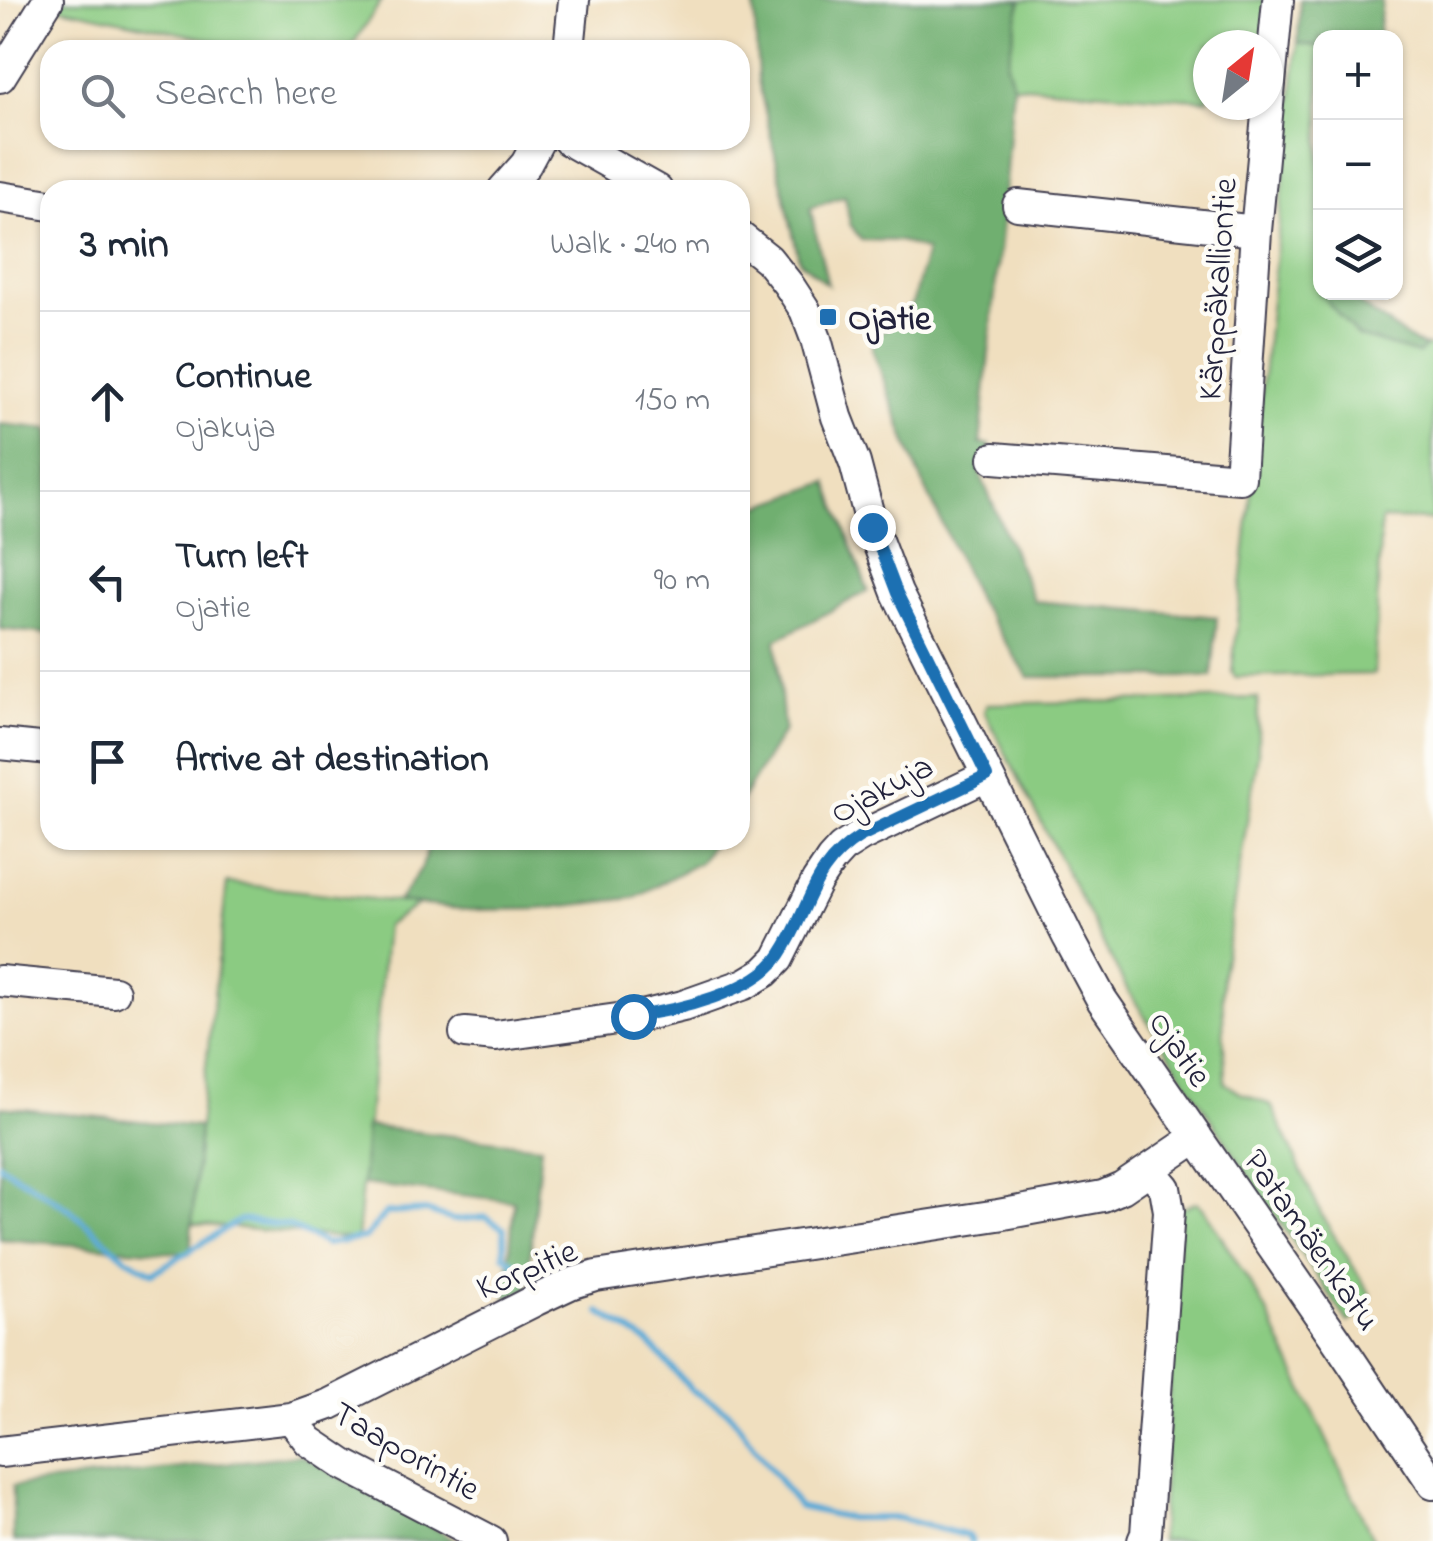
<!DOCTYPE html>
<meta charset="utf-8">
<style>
:root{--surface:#fff;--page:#f6f6f7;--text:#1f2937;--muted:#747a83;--line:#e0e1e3}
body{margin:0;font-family:"Indie Flower",sans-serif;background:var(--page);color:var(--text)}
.controls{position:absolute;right:30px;top:30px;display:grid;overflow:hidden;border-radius:20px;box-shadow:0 2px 8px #0004}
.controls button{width:90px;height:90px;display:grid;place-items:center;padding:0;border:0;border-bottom:2px solid var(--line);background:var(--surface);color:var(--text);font:50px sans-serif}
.compass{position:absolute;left:1193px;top:30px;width:90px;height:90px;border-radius:50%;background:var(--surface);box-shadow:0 2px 8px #0004;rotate:30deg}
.stop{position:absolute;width:30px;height:30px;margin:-22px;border:8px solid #1f6fb2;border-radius:50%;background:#fff}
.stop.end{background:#1f6fb2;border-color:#fff;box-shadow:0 2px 10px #0008}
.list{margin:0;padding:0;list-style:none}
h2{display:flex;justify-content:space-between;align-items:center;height:130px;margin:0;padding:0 40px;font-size:42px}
h2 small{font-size:32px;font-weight:400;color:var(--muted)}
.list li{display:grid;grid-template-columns:65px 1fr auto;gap:30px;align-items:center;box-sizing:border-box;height:180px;padding:0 40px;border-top:2px solid var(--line)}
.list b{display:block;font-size:38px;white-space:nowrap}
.list p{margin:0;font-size:32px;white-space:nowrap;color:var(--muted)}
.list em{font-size:32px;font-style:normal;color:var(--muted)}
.icon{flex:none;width:55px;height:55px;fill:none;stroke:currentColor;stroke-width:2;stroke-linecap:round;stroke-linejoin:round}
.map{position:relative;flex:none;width:1433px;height:1541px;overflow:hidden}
.search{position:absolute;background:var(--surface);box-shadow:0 2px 8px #0004;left:40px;top:40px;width:710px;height:110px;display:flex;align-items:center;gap:25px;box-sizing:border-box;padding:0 35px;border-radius:30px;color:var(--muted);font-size:38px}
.panel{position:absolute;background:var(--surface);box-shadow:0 2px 8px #0004;left:40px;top:180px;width:710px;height:670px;border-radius:30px}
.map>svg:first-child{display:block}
.green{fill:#8bcb82;stroke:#56765e;stroke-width:2.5}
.forest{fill:#70af70;stroke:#496856;stroke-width:2.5}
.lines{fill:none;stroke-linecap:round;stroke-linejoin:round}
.stream{stroke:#5caad6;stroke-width:6}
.minor-casing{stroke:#413e4f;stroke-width:34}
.minor{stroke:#fff;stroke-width:30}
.route{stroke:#1f6fb2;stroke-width:12}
.poi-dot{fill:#1f6fb2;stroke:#fdfcf7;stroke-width:4}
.labels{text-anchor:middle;stroke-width:9;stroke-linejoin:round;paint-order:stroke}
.street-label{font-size:35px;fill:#22223b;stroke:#fdfcf7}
.poi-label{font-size:35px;font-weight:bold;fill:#22223b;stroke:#fdfcf7;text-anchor:start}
</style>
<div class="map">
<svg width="1433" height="1541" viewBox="0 0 1433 1541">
<rect width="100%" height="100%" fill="#fdfcf7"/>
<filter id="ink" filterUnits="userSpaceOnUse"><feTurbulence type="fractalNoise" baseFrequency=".01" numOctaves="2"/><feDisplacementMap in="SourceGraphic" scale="20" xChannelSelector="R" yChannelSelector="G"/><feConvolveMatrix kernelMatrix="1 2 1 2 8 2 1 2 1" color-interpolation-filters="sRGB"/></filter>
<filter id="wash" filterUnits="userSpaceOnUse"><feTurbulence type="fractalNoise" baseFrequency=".0048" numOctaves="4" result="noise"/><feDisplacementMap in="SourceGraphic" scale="40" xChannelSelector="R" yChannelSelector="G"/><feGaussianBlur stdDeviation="2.25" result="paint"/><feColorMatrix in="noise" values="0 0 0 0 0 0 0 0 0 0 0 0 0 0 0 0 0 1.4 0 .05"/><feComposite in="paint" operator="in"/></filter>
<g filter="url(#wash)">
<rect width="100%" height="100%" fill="#f0dfbf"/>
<!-- green -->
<path class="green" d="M 61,0 L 382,0 L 349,50 L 260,50 L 57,7 Z
M 1021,0 L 1272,0 L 1268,45 L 1208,45 L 1208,100 L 1013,85 L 1007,64 Z
M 1298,43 L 1320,47 L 1320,277 L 1319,292 L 1418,354 L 1426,346 L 1433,347 L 1433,520 L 1381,519 L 1374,674 L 1235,677 L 1232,672 Z
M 1258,698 L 1258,754 L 1222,976 L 1225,1083 L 1240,1093 L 1271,1105 L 1322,1216 L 1371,1295 L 1368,1311 L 1348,1322 L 1251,1180 L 1127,989 L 984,711 L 987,704 Z
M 227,883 L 418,904 L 386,926 L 357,1239 L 192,1224 L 199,1127 Z
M 1197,1202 L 1205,1210 L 1265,1308 L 1374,1541 L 1160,1541 L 1180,1209 Z"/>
<!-- forest -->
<path class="forest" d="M 754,0 L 1021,0 L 1007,64 L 1013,85 L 1004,196 L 1017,198 L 1015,221 L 1002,221 L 980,444 L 990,445 L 990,469 L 978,469 L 1034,601 L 1217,617 L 1212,677 L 1028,677 L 978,601 L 917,470 L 872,348 L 877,334 L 901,320 L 913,301 L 926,251 L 900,241 L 861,240 L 850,224 L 845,196 L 810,208 L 828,285 L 799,260 L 758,80 Z
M 1300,0 L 1382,0 L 1378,37 L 1320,38 L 1320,47 L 1298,43 Z
M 1320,277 L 1320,292 L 1358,293 L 1357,302 L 1415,343 L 1426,346 L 1418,354 L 1357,336 L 1319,292 Z
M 0,424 L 50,429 L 50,634 L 0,629 Z
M 828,482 L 868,591 L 776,640 L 784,730 L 740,802 L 740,519 L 757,507 Z
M 430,840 L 715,840 L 700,862 L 633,898 L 540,909 L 469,910 L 398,902 L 422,867 Z
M 0,1107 L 199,1127 L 190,1254 L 0,1239 Z
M 366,1126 L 541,1146 L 527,1289 L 506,1299 L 514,1201 L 362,1184 Z
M 300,1455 L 458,1541 L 13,1541 L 13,1486 Z"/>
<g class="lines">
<!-- stream -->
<path class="stream" d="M 0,1165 L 68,1208 L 126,1258 L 153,1273 L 240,1220 L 288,1226 L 326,1244 L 365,1238 L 386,1213 L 426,1211 L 453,1220 L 486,1217 L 504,1229 L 504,1255 L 536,1280
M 600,1312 L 650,1344 L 692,1390 L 729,1412 L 799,1507 L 849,1518 L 898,1518 L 968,1536 L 971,1541"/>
</g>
</g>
<g filter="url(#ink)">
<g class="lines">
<defs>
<path id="minor" d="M 569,50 L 574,0
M 0,77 L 48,0
M 1268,105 L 1278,0
M 568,140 L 657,190
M 503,190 L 526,164 L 539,140
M 0,197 L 50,205
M 1018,205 L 1256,231
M 740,237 L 768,259 L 788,284 L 805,310 L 816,339 L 837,417 L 855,463 L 872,527 L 897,593 L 1068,937 L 1102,1000 L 1336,1339 L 1433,1484
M 994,458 L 1240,478 L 1256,231 L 1268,105
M 0,744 L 50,749
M 0,981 L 114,992
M 465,1033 L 496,1036 L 646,1015 L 683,1006 L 745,984 L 765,972 L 778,959 L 817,881 L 831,860 L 842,848 L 861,836 L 987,776
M 291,1418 L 309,1441 L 343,1464 L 491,1541
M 0,1452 L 291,1418 L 330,1404 L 536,1300 L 570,1284 L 596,1276 L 998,1215 L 1103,1196 L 1122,1188 L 1197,1137
M 1143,1541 L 1146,1534 L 1169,1211 L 1165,1188 L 1150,1170"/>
</defs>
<!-- minor casing -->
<use href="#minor" class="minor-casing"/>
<!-- minor -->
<use href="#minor" class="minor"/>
</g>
</g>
<g class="lines" filter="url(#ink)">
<!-- route -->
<path class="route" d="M 633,1016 C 675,1011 756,992 780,955 C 811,909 809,868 861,836 L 987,776 L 897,593 L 872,527"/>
</g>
<!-- markers -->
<rect class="poi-dot" x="818" y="307" width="20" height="20" rx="5"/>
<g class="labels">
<!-- street labels -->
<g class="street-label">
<text transform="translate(1216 289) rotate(-86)" y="12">Kärppäkalliontie</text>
<text transform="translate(881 788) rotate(-28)" y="12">Ojakuja</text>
<text transform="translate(1181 1048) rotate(55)" y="12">Ojatie</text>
<text transform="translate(1313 1239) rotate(55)" y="12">Patamäenkatu</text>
<text transform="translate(526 1268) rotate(-23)" y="12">Korpitie</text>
<text transform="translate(407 1450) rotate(30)" y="12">Taaporintie</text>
</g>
<!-- poi labels -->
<g class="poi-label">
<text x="848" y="329">Ojatie</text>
</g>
</g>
</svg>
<div class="controls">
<button>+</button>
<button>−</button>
<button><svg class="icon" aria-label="layers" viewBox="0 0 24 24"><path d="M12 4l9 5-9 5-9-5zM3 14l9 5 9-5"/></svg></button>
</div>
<svg class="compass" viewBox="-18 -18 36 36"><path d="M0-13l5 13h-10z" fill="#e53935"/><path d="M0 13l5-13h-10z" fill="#747a83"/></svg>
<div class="stop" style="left:633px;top:1016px"></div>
<div class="stop end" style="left:872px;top:527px"></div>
<div class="search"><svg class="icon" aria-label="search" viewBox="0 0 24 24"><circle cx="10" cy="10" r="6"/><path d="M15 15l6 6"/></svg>Search here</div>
<section class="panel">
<h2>3 min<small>Walk · 240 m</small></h2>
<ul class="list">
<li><svg class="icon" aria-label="ahead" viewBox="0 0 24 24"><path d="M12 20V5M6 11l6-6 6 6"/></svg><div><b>Continue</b><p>Ojakuja</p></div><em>150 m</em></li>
<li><svg class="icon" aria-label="left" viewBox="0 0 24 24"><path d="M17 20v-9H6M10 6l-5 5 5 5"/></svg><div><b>Turn left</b><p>Ojatie</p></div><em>90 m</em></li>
<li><svg class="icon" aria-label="arrive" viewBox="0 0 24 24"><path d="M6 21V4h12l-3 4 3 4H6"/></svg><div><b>Arrive at destination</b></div></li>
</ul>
</section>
</div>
